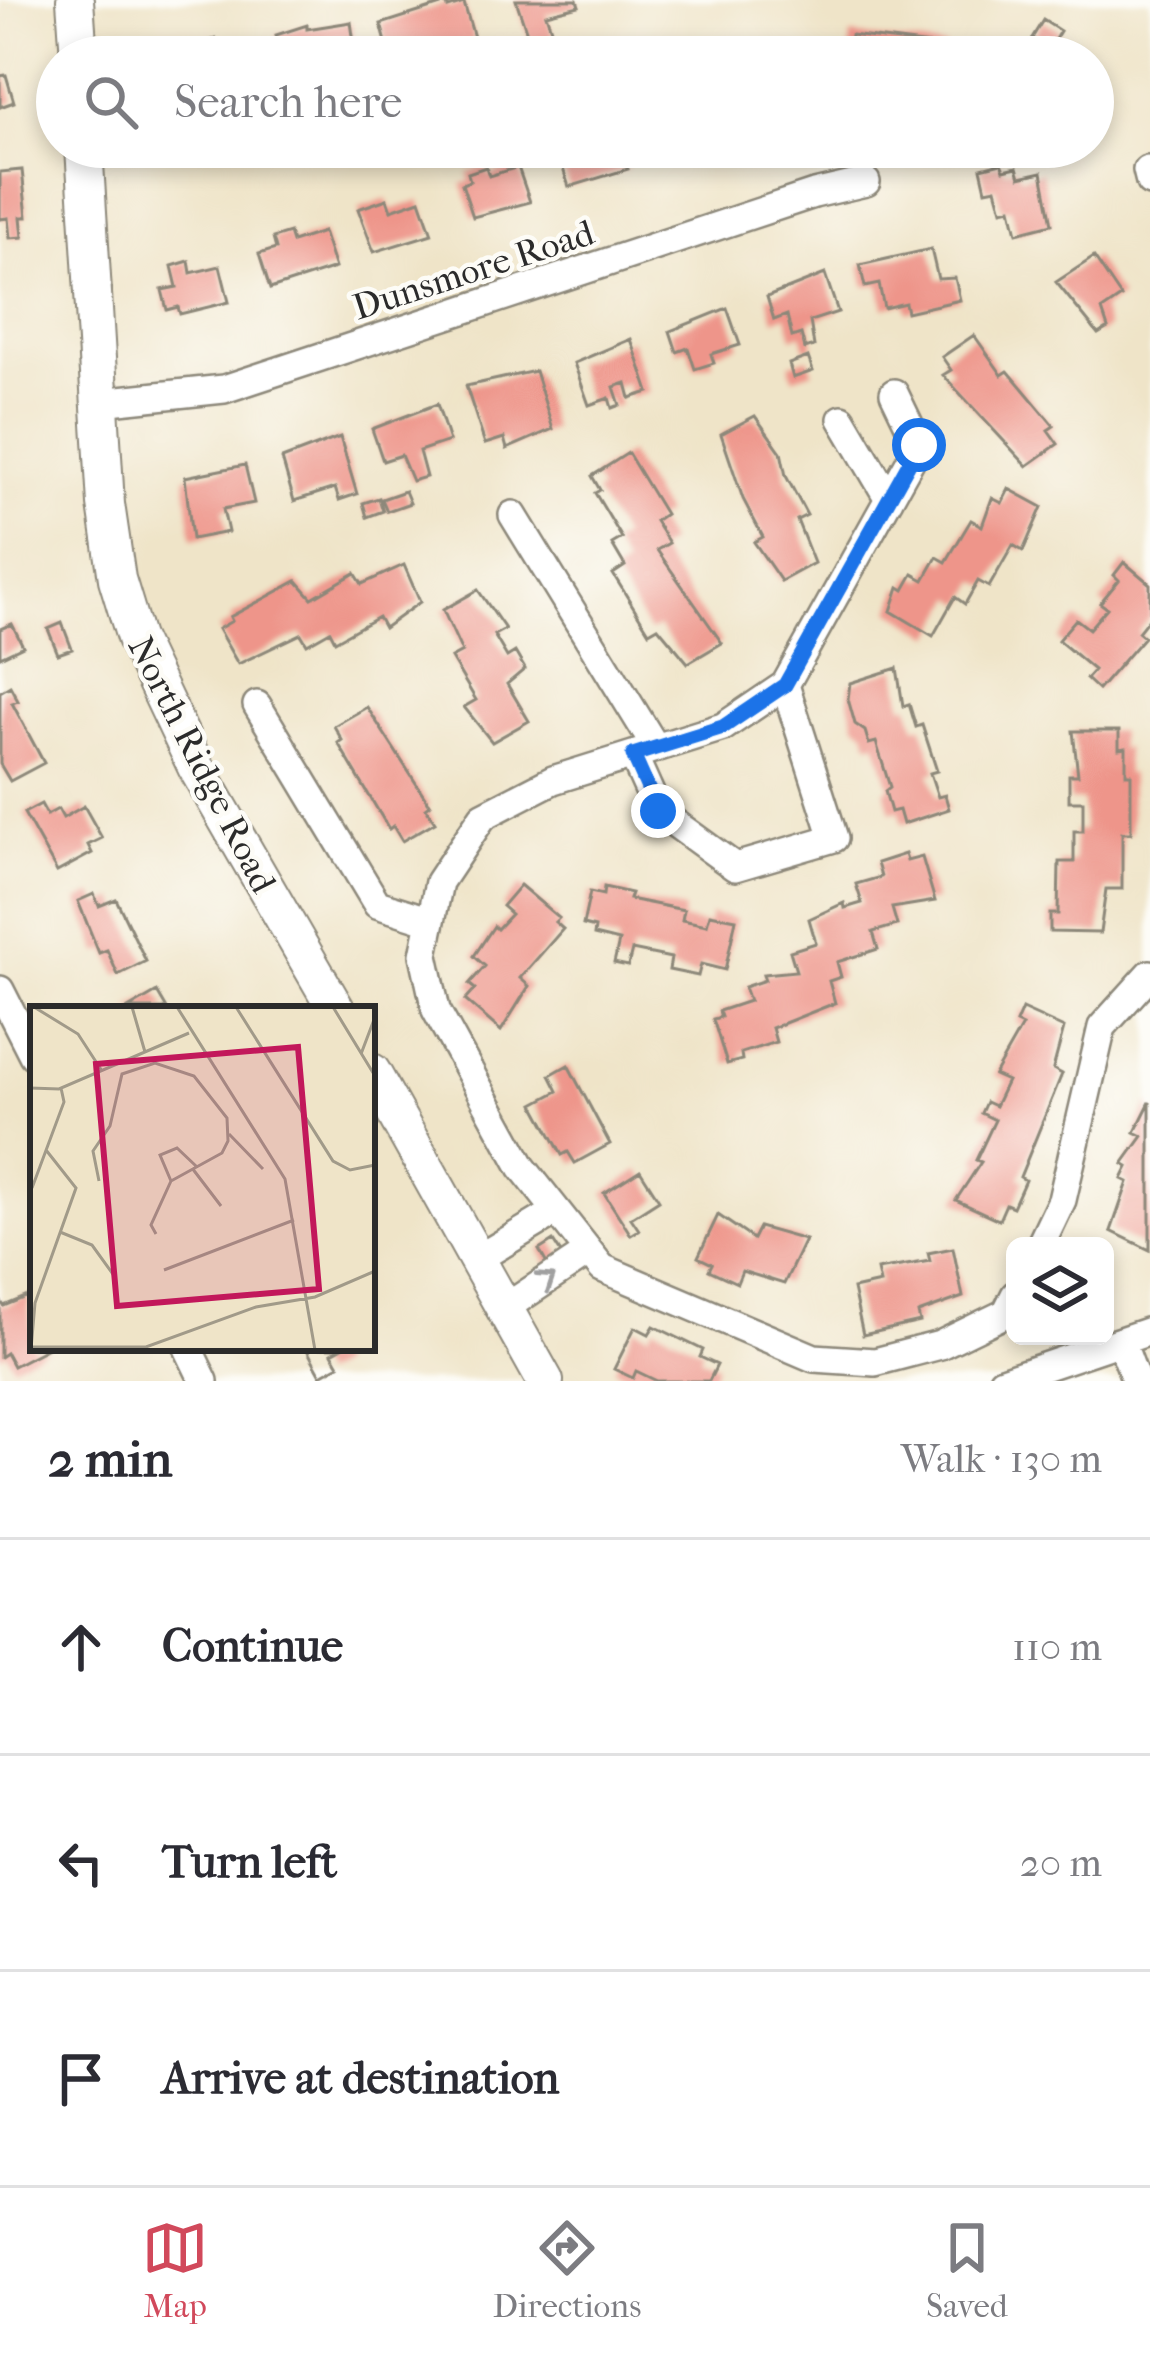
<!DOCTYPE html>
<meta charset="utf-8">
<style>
:root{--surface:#fff;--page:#f7f7f7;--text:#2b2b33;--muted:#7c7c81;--line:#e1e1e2;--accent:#d1495b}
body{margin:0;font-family:"IM FELL French Canon",serif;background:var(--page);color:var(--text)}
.controls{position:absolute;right:36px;bottom:36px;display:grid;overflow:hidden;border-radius:18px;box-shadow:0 6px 18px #0003}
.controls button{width:108px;height:108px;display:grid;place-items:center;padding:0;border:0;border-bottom:3px solid var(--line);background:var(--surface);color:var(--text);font:60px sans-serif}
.stop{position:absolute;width:36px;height:36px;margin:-27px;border:9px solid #1a73e8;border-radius:50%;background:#fff}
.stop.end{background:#1a73e8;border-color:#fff;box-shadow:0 3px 12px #0008}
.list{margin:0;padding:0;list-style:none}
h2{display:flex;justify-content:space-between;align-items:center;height:156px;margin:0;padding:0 48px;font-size:51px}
h2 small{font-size:39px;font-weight:400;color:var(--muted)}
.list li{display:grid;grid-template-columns:78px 1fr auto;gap:36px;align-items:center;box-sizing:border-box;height:216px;padding:0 48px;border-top:3px solid var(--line)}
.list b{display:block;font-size:45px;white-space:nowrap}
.list em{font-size:39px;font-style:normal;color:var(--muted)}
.icon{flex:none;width:66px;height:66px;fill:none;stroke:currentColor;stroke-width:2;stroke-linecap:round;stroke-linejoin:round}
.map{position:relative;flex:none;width:1150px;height:1381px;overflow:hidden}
.search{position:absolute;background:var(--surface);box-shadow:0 6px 18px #0003;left:36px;right:36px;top:36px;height:132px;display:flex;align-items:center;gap:30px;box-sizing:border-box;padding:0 42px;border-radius:66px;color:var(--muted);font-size:45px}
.sheet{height:804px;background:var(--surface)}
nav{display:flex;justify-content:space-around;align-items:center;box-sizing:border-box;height:168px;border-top:3px solid var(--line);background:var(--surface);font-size:33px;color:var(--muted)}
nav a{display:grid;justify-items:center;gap:6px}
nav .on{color:var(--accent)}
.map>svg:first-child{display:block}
.building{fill:#ee958a}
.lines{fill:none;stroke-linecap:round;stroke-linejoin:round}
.street-casing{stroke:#8d887a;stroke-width:32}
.secondary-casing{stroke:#8d887a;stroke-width:40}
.street{stroke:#fff;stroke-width:27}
.secondary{stroke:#fff;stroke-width:36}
.oneway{stroke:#a0a0a0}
.route{stroke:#1a73e8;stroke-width:15}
.labels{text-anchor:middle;stroke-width:9;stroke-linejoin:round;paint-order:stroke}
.street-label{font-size:36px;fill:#2b2b2b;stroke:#fdfcf7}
.inset-road{fill:none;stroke:#a19a89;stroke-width:3}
.view{fill:#c2185b;fill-opacity:0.15;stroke:#c2185b;stroke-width:6}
.inset-edge{fill:none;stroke:#2b2b2b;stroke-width:6}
</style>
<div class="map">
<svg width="1150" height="1381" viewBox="0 0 1150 1381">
<rect width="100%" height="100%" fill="#fdfcf7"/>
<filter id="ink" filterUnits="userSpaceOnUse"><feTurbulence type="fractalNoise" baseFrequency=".00833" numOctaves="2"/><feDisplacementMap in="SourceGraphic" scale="24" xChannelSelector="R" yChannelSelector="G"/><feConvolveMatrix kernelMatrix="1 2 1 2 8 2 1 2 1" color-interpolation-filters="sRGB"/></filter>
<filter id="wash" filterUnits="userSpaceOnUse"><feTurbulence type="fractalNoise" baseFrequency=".004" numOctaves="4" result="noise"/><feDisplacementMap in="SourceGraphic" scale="48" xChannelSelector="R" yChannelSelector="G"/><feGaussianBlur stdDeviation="2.7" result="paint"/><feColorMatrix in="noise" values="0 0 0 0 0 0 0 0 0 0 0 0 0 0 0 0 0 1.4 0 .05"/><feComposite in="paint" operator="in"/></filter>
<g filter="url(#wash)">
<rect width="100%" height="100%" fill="#efe4c8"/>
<g id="blocks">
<!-- building -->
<path class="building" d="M 516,0 L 577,0 L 579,6 L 546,14 L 555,41 L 532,48 Z
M 447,3 L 448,8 L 464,3 L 475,41 L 439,51 L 441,57 L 390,57 L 381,24 Z
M 1043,20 L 1060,31 L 1049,49 L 1032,38 Z
M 351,22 L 356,57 L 280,57 L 276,35 L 307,25 L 307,29 Z
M 851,35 L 947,47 L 946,57 L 859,57 L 849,52 Z
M 216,39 L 221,57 L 168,57 L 167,50 Z
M 733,43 L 737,57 L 710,57 L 708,47 Z
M 6,75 L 14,102 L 0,107 L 0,76 Z
M 556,147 L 621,147 L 628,169 L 569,187 Z
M 1001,163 L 1004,170 L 1017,167 L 1020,177 L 1042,172 L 1052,224 L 1017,233 L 1011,208 L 1002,210 L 996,188 L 986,190 L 981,168 Z
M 486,167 L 489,176 L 518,167 L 530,202 L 473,217 L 462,184 L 470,181 L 468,173 Z
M 22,170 L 27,217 L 21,217 L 23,237 L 10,238 L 8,218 L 0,219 L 0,172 Z
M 387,199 L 391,210 L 420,200 L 432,234 L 374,252 L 358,209 Z
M 323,232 L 335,268 L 270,289 L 259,254 L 276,249 L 273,238 L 289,233 L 292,242 Z
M 931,249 L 938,279 L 955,278 L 960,300 L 907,312 L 905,303 L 884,308 L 879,284 L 865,287 L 860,265 Z
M 1094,257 L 1121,297 L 1102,310 L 1108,328 L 1098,334 L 1056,282 Z
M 189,261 L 191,273 L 220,266 L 229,302 L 180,314 L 178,307 L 167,310 L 162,290 L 177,287 L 172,266 Z
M 825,274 L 838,312 L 810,321 L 814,346 L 805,349 L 801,334 L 792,337 L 787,315 L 774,320 L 767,297 Z
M 727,308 L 740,345 L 711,354 L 714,363 L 695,369 L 688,348 L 677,352 L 670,331 Z
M 974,335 L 1002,375 L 1008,371 L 1054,426 L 1048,430 L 1058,444 L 1027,466 L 943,375 L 951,370 L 942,357 Z
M 631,339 L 649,392 L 630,398 L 626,383 L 614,387 L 620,405 L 612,408 L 609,398 L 589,405 L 574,363 Z
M 808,357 L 813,371 L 793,378 L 789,364 Z
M 535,371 L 553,429 L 507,449 L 504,438 L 485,444 L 466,386 Z
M 437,404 L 449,441 L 419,451 L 426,477 L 412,481 L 401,455 L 383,461 L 372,429 Z
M 755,416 L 781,452 L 786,476 L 807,515 L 797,520 L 814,563 L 781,581 L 754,542 L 763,537 L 743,499 L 721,434 Z
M 340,437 L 357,494 L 339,500 L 335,488 L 294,501 L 282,459 Z
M 628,453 L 665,514 L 655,521 L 669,543 L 657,550 L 722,643 L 688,663 L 658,627 L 649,632 L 613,574 L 625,566 L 612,544 L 622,538 L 595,493 L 600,490 L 592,476 Z
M 245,465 L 254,503 L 223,509 L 228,532 L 192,539 L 185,477 Z
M 1009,489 L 1042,507 L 1023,551 L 1013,545 L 989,587 L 978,581 L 965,604 L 955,597 L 933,636 L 891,611 L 899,587 L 904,590 L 913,574 L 924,580 L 937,557 L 946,562 L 971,520 L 982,526 L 992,498 L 1002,503 Z
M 405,491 L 410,503 L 387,511 L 382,499 Z
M 379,498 L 383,511 L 367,517 L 363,503 Z
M 1124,562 L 1150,584 L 1150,617 L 1138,632 L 1144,637 L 1098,690 L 1086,679 L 1094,670 L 1058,640 L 1076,619 L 1089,629 L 1107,608 L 1100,603 L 1119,580 L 1114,575 Z
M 404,565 L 420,602 L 384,628 L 378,617 L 335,641 L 330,631 L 307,644 L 301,634 L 238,664 L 218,629 L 232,621 L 230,617 L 297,581 L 312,598 L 355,573 L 362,584 Z
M 478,590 L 505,629 L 494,635 L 507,657 L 515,652 L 525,669 L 507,684 L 529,721 L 492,742 L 464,707 L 476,700 L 451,658 L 462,652 L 443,610 Z
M 62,623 L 72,649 L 58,654 L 48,629 Z
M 12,624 L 23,646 L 0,657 L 0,629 Z
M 897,668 L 903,706 L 909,704 L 916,727 L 922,725 L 937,771 L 930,773 L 938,797 L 945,795 L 949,809 L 903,824 L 899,810 L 891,812 L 885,791 L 890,787 L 876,742 L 869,744 L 865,731 L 855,724 L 848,699 L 850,683 Z
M 10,686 L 18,701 L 12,703 L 44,763 L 10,781 L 0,764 L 0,692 Z
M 367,707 L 430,805 L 426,808 L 435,822 L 402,841 L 393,826 L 389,829 L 338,743 L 342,740 L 334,726 Z
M 1073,731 L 1119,731 L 1119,749 L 1126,748 L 1126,774 L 1131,774 L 1131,833 L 1122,833 L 1122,889 L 1106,889 L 1100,933 L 1050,932 L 1050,914 L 1058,914 L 1059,862 L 1074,862 L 1074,831 L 1083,831 L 1083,801 L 1069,801 L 1069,775 L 1078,775 Z
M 41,804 L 47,815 L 58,809 L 63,818 L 84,806 L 102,838 L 88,845 L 92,853 L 57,872 L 24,813 Z
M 905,854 L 907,861 L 922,857 L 935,901 L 892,908 L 897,925 L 873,932 L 878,949 L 837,962 L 841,977 L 829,981 L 835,1003 L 772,1028 L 776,1042 L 741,1053 L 742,1060 L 727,1064 L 713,1019 L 721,1017 L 719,1011 L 749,1001 L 744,987 L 765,980 L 763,974 L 796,971 L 790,951 L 816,943 L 809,919 L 844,903 L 845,908 L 862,903 L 856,884 L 881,877 L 877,863 Z
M 520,885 L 559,918 L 555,922 L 563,929 L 520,978 L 529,986 L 501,1031 L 465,1000 L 475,989 L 469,984 L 485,966 L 474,956 L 494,926 L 497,929 L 511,914 L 502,906 Z
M 604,887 L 631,893 L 629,899 L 684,910 L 682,920 L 707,925 L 710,914 L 736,919 L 725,970 L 701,964 L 698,976 L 669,970 L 671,958 L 632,950 L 628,966 L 614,963 L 619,941 L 594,935 L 595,928 L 583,925 L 590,892 L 603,895 Z
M 94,894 L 99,906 L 116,899 L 146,961 L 118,975 L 107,950 L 99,953 L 78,901 Z
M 157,992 L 167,1009 L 128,1009 Z
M 1022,1009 L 1064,1028 L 1053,1069 L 1062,1074 L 1020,1177 L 1025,1180 L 1013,1207 L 1006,1204 L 999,1220 L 956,1200 L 981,1162 L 976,1160 L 995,1120 L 981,1113 L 986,1102 L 995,1106 L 1007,1081 L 994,1075 L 1022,1026 L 1016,1023 Z
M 568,1065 L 610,1144 L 575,1163 L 568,1152 L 562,1155 L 534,1104 L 558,1091 L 550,1075 Z
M 1150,1102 L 1150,1250 L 1111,1231 L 1128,1182 L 1122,1179 L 1128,1167 L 1123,1164 L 1143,1136 L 1135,1132 Z
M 640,1170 L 659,1200 L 631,1218 L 639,1230 L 631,1235 L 604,1193 Z
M 718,1215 L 753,1239 L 759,1227 L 805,1240 L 784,1284 L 742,1271 L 737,1283 L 709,1270 L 712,1264 L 698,1257 Z
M 553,1241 L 562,1255 L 547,1264 L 539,1250 Z
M 953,1248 L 963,1297 L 918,1313 L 920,1322 L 863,1335 L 853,1289 L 880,1283 L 877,1270 L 930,1261 L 928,1253 Z
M 28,1296 L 33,1348 L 48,1348 L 13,1366 L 6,1353 L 0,1357 L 0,1300 L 4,1306 Z
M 654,1326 L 703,1350 L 700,1357 L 717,1365 L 709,1381 L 657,1381 L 636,1371 L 633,1378 L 614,1369 L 635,1327 L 649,1334 Z
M 306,1348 L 341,1348 L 332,1353 L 339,1365 L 321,1375 Z"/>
</g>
</g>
<g filter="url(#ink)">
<use href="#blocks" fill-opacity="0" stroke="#8d887a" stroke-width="3"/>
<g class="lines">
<defs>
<path id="street" d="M 1147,170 L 1150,182
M 894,393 L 919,445 L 785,685 L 723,727 L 553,780 L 483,816 L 439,882 L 424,955 L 436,1010 L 522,1167 L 602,1268 L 814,1358 L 875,1362 L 940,1345 L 1006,1313 L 1015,1295
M 100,402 L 224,389 L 814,194 L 866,182
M 842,419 L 889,499
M 513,515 L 656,748
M 257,705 L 377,904 L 431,921
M 633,755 L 658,811 L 735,867 L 834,838 L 785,685
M 0,990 L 33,1055
M 1040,1246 L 1062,1200 L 1102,1027 L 1150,974
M 479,1258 L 557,1211
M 505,1308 L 589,1252
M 1121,1341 L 1136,1381
M 188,1348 L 204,1381
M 1002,1381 L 1150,1331"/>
<path id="secondary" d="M 75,0 L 79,57
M 84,147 L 106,504 L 117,579 L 135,638 L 196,767 L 336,1009
M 372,1072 L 545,1381"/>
</defs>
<!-- street casing -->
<use href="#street" class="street-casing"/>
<!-- secondary casing -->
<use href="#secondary" class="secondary-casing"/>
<!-- street -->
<use href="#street" class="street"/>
<!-- secondary -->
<use href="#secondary" class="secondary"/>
</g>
<!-- one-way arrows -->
<defs><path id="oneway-chevron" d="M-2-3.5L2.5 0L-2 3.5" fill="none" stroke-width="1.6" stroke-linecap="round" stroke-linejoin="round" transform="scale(3)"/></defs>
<use class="oneway" href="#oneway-chevron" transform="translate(547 1280) rotate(-34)"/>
</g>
<g class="lines" filter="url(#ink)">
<!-- route -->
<path class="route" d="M 658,811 L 633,755 L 723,727 L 785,685 L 919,445"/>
</g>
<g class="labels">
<!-- street labels -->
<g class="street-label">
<text transform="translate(473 269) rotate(-18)" y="13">Dunsmore Road</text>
<text transform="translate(203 764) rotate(63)" y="13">North Ridge Road</text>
</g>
</g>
<!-- overview -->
<g transform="translate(30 1006)">
<rect width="345" height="345" fill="#efe4c8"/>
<path class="inset-road" d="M 4,1 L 48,28 L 72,65M 102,1 L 115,46M 147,1 L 255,173 L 285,344M 206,1 L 303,155 L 320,164 L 345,159M 303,1 L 345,70M 331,48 L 345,11M 0,82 L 29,83 L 159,27M 199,128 L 233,163M 162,162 L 191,200M 69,175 L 63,145 L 80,120 L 92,68 L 125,57 L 164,70 L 197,112 L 198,135 L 192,147 L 141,175 L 121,219 L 126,228M 141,175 L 130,149 L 147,142 L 166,160M 2,182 L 34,96 L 31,82M 30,226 L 62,239 L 85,271M 134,264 L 264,214M 1,341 L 116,341 L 226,301 L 285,291 L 345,265M 1,343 L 5,297 L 46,182 L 16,144"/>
<path class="view" d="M 268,41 L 289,283 L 87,300 L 66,58 Z"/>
<rect width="345" height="345" class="inset-edge"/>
</g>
</svg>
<div class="controls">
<button><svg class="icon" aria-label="layers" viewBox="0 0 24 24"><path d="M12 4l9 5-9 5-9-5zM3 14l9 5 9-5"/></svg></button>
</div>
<div class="stop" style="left:919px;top:445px"></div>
<div class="stop end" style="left:658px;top:811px"></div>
<div class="search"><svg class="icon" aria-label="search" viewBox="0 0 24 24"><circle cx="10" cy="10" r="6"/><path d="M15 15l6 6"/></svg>Search here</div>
</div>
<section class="sheet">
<h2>2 min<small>Walk · 130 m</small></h2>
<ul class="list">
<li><svg class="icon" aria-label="ahead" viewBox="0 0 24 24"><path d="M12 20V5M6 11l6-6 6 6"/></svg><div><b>Continue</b></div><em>110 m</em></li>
<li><svg class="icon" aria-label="left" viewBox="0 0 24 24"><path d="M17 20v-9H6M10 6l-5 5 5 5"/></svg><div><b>Turn left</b></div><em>20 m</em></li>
<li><svg class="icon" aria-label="arrive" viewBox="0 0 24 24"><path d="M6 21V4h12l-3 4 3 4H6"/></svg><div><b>Arrive at destination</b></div></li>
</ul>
</section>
<nav>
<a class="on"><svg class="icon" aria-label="map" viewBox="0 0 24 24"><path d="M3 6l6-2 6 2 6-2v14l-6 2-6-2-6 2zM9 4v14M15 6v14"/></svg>Map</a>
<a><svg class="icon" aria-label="directions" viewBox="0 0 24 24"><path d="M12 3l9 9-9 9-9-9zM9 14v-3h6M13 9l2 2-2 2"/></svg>Directions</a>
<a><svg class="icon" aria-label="saved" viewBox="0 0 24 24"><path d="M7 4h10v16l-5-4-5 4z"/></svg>Saved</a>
</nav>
